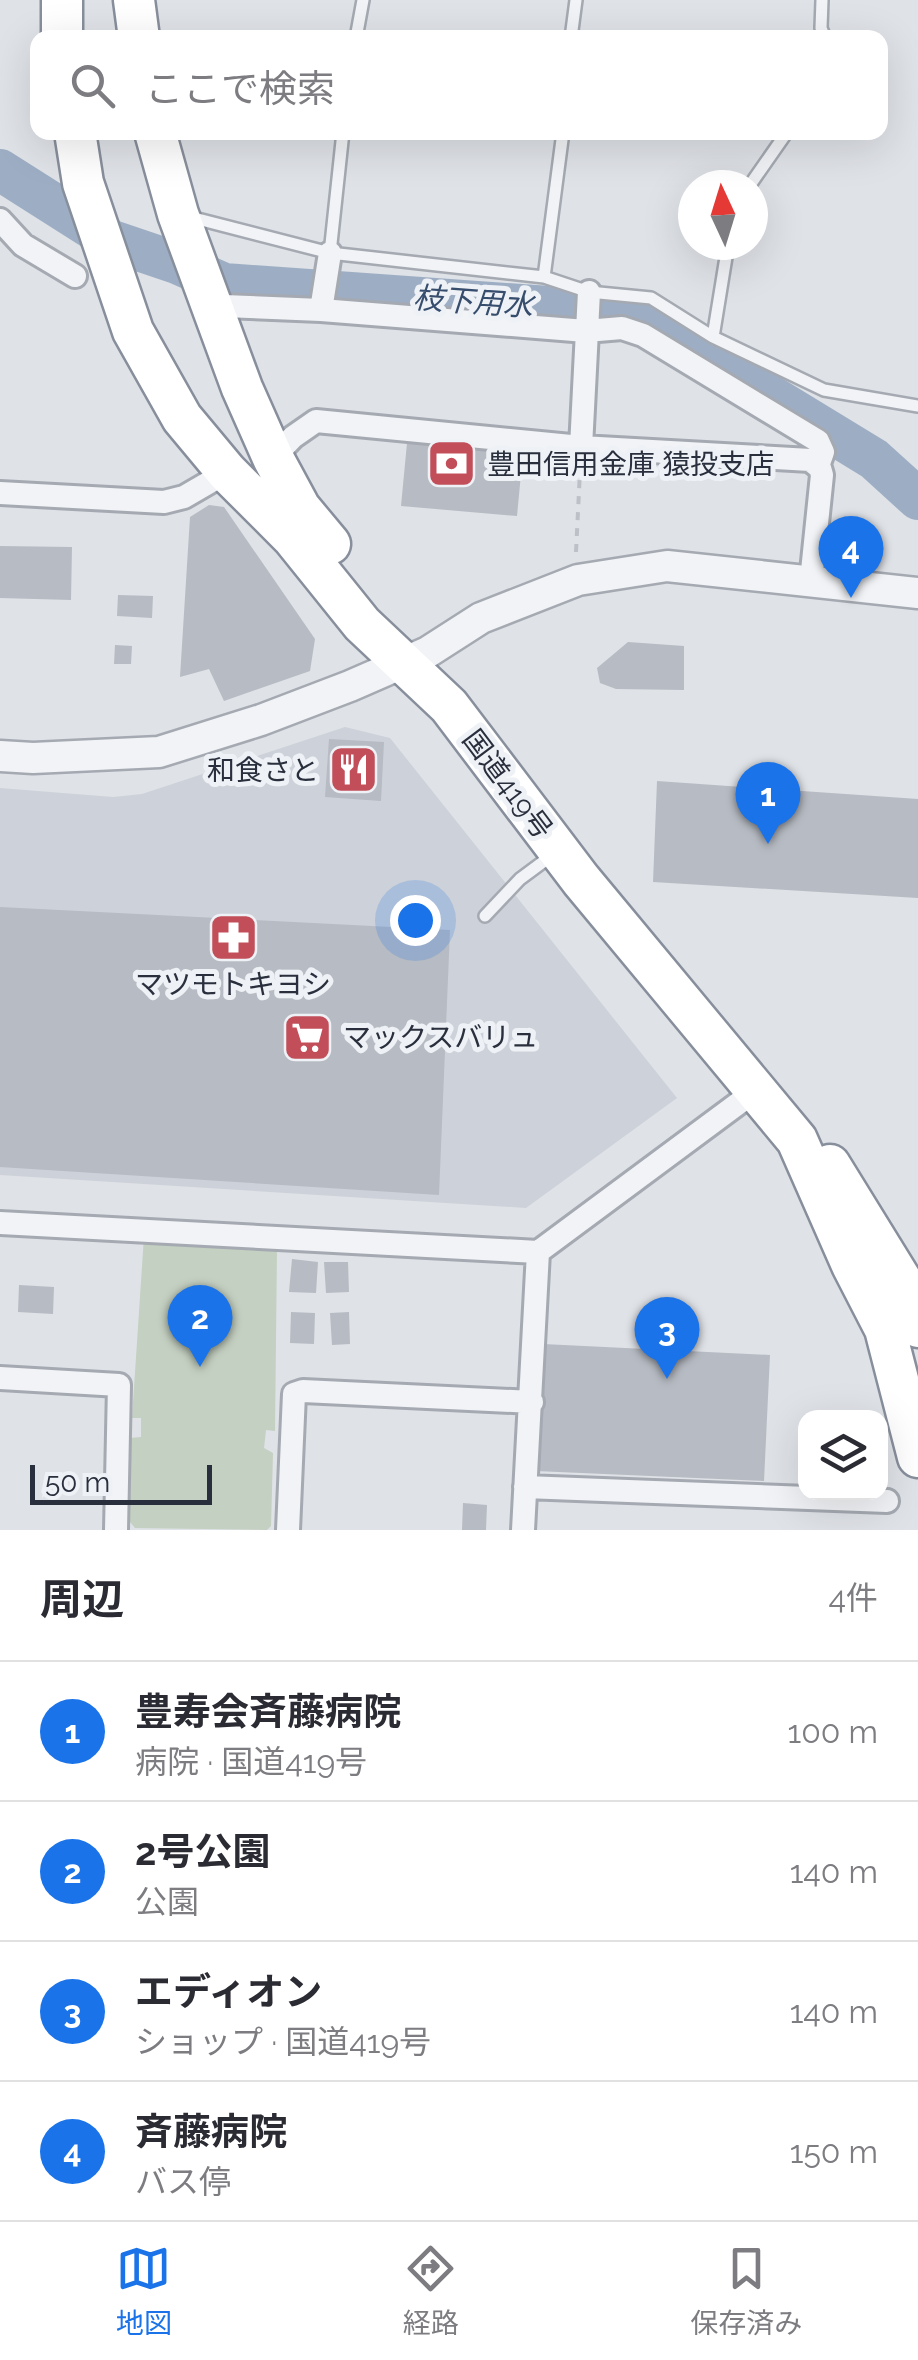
<!DOCTYPE html>
<html lang="ja">
<meta charset="utf-8">
<style>
:root{--surface:#fff;--page:#f2f2f3;--text:#2b2b33;--muted:#7c7c81;--line:#e1e1e2;--accent:#1a73e8}
body{margin:0;font-family:Raleway,"Noto Sans JP",sans-serif;background:var(--page);color:var(--text)}
.controls{position:absolute;right:30px;bottom:30px;display:grid;overflow:hidden;border-radius:20px;box-shadow:0 10px 40px #0002}
.controls button{width:90px;height:90px;display:grid;place-items:center;padding:0;border:0;border-bottom:2px solid var(--line);background:var(--surface);color:var(--text);font:50px sans-serif}
.compass{position:absolute;left:678px;top:170px;width:90px;height:90px;border-radius:50%;background:var(--surface);box-shadow:0 10px 40px #0002;rotate:356deg}
.scale{position:absolute;left:30px;bottom:25px;width:182px;box-sizing:border-box;padding-left:10px;border:5px solid #292f3d;border-top:0;font-size:28px;line-height:35px;white-space:nowrap;color:#292f3d;-webkit-text-stroke:8px #eef1f5;paint-order:stroke}
.you{position:absolute;left:415px;top:920px;width:35px;height:35px;margin:-25px;border:8px solid #fff;border-radius:50%;background:#1a73e8;box-shadow:0 0 0 15px #1a73e833}
.badge{display:grid;place-items:center;width:65px;height:65px;border-radius:50%;background:var(--accent);color:#fff;font-size:32px;font-weight:700}
.pin{position:absolute;translate:-50% -82px;filter:drop-shadow(0 2px 5px #0008)}
.pin::after{content:'';position:absolute;top:52px;width:35px;height:30px;background:inherit;clip-path:polygon(0 0,100% 0,50% 100%)}
.list{margin:0;padding:0;list-style:none}
h2{display:flex;justify-content:space-between;align-items:center;height:130px;margin:0;padding:0 40px;font-size:42px}
h2 small{font-size:32px;font-weight:400;color:var(--muted)}
.list li{display:grid;grid-template-columns:65px 1fr auto;gap:30px;align-items:center;box-sizing:border-box;height:140px;padding:0 40px;border-top:2px solid var(--line)}
.list b{display:block;font-size:38px;white-space:nowrap}
.list p{margin:0;font-size:32px;white-space:nowrap;color:var(--muted)}
.list em{font-size:32px;font-style:normal;color:var(--muted)}
.icon{flex:none;width:55px;height:55px;fill:none;stroke:currentColor;stroke-width:2;stroke-linecap:round;stroke-linejoin:round}
.map{position:relative;flex:none;width:918px;height:1530px;overflow:hidden}
.search{position:absolute;background:var(--surface);box-shadow:0 10px 40px #0002;left:30px;right:30px;top:30px;height:110px;display:flex;align-items:center;gap:25px;box-sizing:border-box;padding:0 35px;border-radius:20px;color:var(--muted);font-size:38px}
.sheet{height:690px;background:var(--surface)}
nav{display:flex;justify-content:space-around;align-items:center;box-sizing:border-box;height:140px;border-top:2px solid var(--line);background:var(--surface);font-size:28px;color:var(--muted)}
nav a{display:grid;justify-items:center;gap:5px}
nav .on{color:var(--accent)}
.map>svg:first-child{display:block}
.built{fill:#cdd1d9}
.green{fill:#c4d0c1}
.lines{fill:none;stroke-linecap:round;stroke-linejoin:round}
.river{stroke:#9daec4;stroke-width:42}
.building{fill:#b7bbc3}
.service-casing{stroke:#a5a9b1;stroke-width:16}
.minor-casing{stroke:#a5a9b1;stroke-width:28}
.tertiary-casing{stroke:#a5a9b1;stroke-width:35}
.trunk-casing{stroke:#888f9c;stroke-width:45}
.path{stroke:#bdc0c6;stroke-width:4;stroke-dasharray:8 8;stroke-linecap:butt}
.service{stroke:#f1f3f6;stroke-width:11}
.minor{stroke:#f1f3f6;stroke-width:22}
.tertiary{stroke:#f1f3f6;stroke-width:30}
.trunk{stroke:#fff;stroke-width:40}
.labels{text-anchor:middle;stroke-width:10;stroke-linejoin:round;paint-order:stroke}
.poi-label{font-size:28px;fill:#292f3d;stroke:#eef1f5;text-anchor:start}
.street-label{font-size:28px;fill:#292f3d;stroke:#eef1f5}
.water-label{font-size:30px;font-style:italic;fill:#374d6d;stroke:#eef1f5}
</style>
<div class="map">
<svg width="918" height="1530" viewBox="0 0 918 1530">
<rect width="100%" height="100%" fill="#dfe2e7"/>
<!-- built -->
<path class="built" d="M 345,727 L 390,738 L 677,1098 L 526,1208 L 0,1175 L 0,788 L 113,797 L 142,794 Z"/>
<!-- green -->
<path class="green" d="M 144,1236 L 277,1248 L 275,1431 L 266,1430 L 264,1448 L 273,1453 L 271,1526 L 267,1530 L 135,1528 L 125,1516 L 130,1438 L 141,1437 L 141,1418 L 132,1418 Z"/>
<g class="lines">
<!-- river -->
<path class="river" d="M 0,170 L 112,241 L 177,263 L 224,284 L 635,313 L 874,459 L 918,499"/>
</g>
<!-- building -->
<path class="building" d="M 407,443 L 523,453 L 517,516 L 401,506 Z
M 209,505 L 224,507 L 315,639 L 310,671 L 224,701 L 209,669 L 180,677 L 190,517 Z
M 0,546 L 72,547 L 71,600 L 0,598 Z
M 118,595 L 153,596 L 152,618 L 117,616 Z
M 628,642 L 684,646 L 684,690 L 616,689 L 600,683 L 597,668 Z
M 115,645 L 132,646 L 131,664 L 114,664 Z
M 329,739 L 384,742 L 381,801 L 325,797 Z
M 657,781 L 918,799 L 918,898 L 653,882 Z
M 0,907 L 450,930 L 439,1195 L 0,1167 Z
M 292,1259 L 318,1262 L 316,1293 L 289,1292 Z
M 324,1262 L 348,1262 L 349,1292 L 326,1293 Z
M 19,1285 L 54,1287 L 53,1314 L 18,1312 Z
M 291,1312 L 315,1313 L 314,1344 L 290,1343 Z
M 349,1312 L 350,1344 L 332,1345 L 330,1313 Z
M 543,1344 L 770,1355 L 764,1481 L 536,1471 Z
M 463,1503 L 487,1505 L 486,1530 L 462,1530 Z"/>
<g class="lines">
<defs>
<path id="service" d="M 822,0 L 821,28 L 825,38
M 356,38 L 363,0
M 571,38 L 576,0
M 750,185 L 787,132
M 190,217 L 330,253 L 544,277 L 589,292 L 651,298 L 713,337 L 824,390 L 918,406
M 330,253 L 343,132
M 544,277 L 563,132
M 713,337 L 728,245
M 485,916 L 520,879 L 551,856"/>
<path id="minor" d="M 0,220 L 23,245 L 75,276
M 212,309 L 224,306 L 321,310 L 586,331 L 622,328 L 643,335 L 818,441 L 823,452 L 818,466
M 321,310 L 330,253
M 581,447 L 589,292
M 273,458 L 293,437 L 316,421 L 581,447 L 810,460 L 820,468 L 822,475 L 811,581
M 0,493 L 164,502 L 184,497 L 227,472
M 0,1223 L 538,1252 L 755,1091
M 0,1378 L 119,1385 L 116,1530
M 525,1487 L 887,1501
M 288,1530 L 294,1394 L 303,1391 L 532,1402
M 523,1530 L 538,1252"/>
<path id="tertiary" d="M 0,756 L 33,758 L 159,752 L 261,720 L 350,686 L 428,652 L 481,618 L 578,580 L 667,566 L 918,593"/>
<path id="trunk" d="M 62,0 L 62,38
M 134,0 L 139,38
M 75,132 L 83,183 L 133,331 L 182,418 L 227,472 L 292,537 L 362,624 L 449,706 L 581,880 L 797,1140 L 852,1265 L 885,1329 L 918,1457
M 155,132 L 178,214 L 242,388 L 273,458 L 300,508 L 330,544
M 830,1165 L 901,1280 L 918,1327"/>
</defs>
<!-- service casing -->
<use href="#service" class="service-casing"/>
<!-- minor casing -->
<use href="#minor" class="minor-casing"/>
<!-- tertiary casing -->
<use href="#tertiary" class="tertiary-casing"/>
<!-- trunk casing -->
<use href="#trunk" class="trunk-casing"/>
<!-- path -->
<path class="path" d="M 576,552 L 580,471"/>
<!-- service -->
<use href="#service" class="service"/>
<!-- minor -->
<use href="#minor" class="minor"/>
<!-- tertiary -->
<use href="#tertiary" class="tertiary"/>
<!-- trunk -->
<use href="#trunk" class="trunk"/>
</g>
<!-- icons -->
<defs>
<symbol id="bank-square" viewBox="-11 -11 22 22"><rect x="-9" y="-9" width="18" height="18" rx="4" fill="#c24e5a" stroke="#eef1f5"/><path d="M-6-4H6V4H-6ZM0-2.3a2.3 2.3 0 1 0 0 4.6a2.3 2.3 0 1 0 0-4.6Z" fill="#fff"/></symbol>
<symbol id="restaurant-square" viewBox="-11 -11 22 22"><rect x="-9" y="-9" width="18" height="18" rx="4" fill="#c24e5a" stroke="#eef1f5"/><path d="M-5-6h1v4h1v-4h1v4h1v-4h1v5L-1.5 .5V6h-2V.5L-5-1ZM5-6V6H3V1.5H1.5Q1.5-4 5-6Z" fill="#fff"/></symbol>
<symbol id="pharmacy-square" viewBox="-11 -11 22 22"><rect x="-9" y="-9" width="18" height="18" rx="4" fill="#c24e5a" stroke="#eef1f5"/><path d="M-2-6h4v4h4v4h-4v4h-4v-4h-4v-4h4Z" fill="#fff"/></symbol>
<symbol id="supermarket-square" viewBox="-11 -11 22 22"><rect x="-9" y="-9" width="18" height="18" rx="4" fill="#c24e5a" stroke="#eef1f5"/><path d="M-6-5.5h2.5l.6 2H6L4.5 2H-2.5L-4.4-4H-6ZM-1.5 3.2a1.3 1.3 0 1 0 .1 0ZM3 3.2a1.3 1.3 0 1 0 .1 0Z" fill="#fff"/></symbol>
</defs>
<g fill-rule="evenodd">
<use href="#bank-square" x="424" y="436" width="55" height="55"/>
<use href="#restaurant-square" x="326" y="742" width="55" height="55"/>
<use href="#pharmacy-square" x="206" y="910" width="55" height="55"/>
<use href="#supermarket-square" x="280" y="1010" width="55" height="55"/>
</g>
<g class="labels">
<!-- poi labels -->
<g class="poi-label">
<text x="487" y="474">豊田信用金庫 猿投支店</text>
<text x="319" y="780" text-anchor="end">和食さと</text>
<text x="233" y="994" text-anchor="middle">マツモトキヨシ</text>
<text x="343" y="1047">マックスバリュ</text>
</g>
<!-- street labels -->
<g class="street-label">
<text transform="translate(508 784) rotate(53)" y="10">国道419号</text>
</g>
<!-- water labels -->
<g class="water-label">
<text transform="translate(473 302) rotate(4)" y="10">枝下用水</text>
</g>
</g>
</svg>
<div class="controls">
<button><svg class="icon" aria-label="layers" viewBox="0 0 24 24"><path d="M12 4l9 5-9 5-9-5zM3 14l9 5 9-5"/></svg></button>
</div>
<svg class="compass" viewBox="-18 -18 36 36"><path d="M0-13l5 13h-10z" fill="#e53935"/><path d="M0 13l5-13h-10z" fill="#7c7c81"/></svg>
<div class="scale">50 m</div>
<div class="you"></div>
<div class="pin badge" style="left:768px;top:844px">1</div>
<div class="pin badge" style="left:200px;top:1367px">2</div>
<div class="pin badge" style="left:667px;top:1379px">3</div>
<div class="pin badge" style="left:851px;top:598px">4</div>
<div class="search"><svg class="icon" aria-label="search" viewBox="0 0 24 24"><circle cx="10" cy="10" r="6"/><path d="M15 15l6 6"/></svg>ここで検索</div>
</div>
<section class="sheet">
<h2>周辺<small>4件</small></h2>
<ul class="list">
<li><span class="badge">1</span><div><b>豊寿会斉藤病院</b><p>病院 · 国道419号</p></div><em>100 m</em></li>
<li><span class="badge">2</span><div><b>2号公園</b><p>公園</p></div><em>140 m</em></li>
<li><span class="badge">3</span><div><b>エディオン</b><p>ショップ · 国道419号</p></div><em>140 m</em></li>
<li><span class="badge">4</span><div><b>斉藤病院</b><p>バス停</p></div><em>150 m</em></li>
</ul>
</section>
<nav>
<a class="on"><svg class="icon" aria-label="map" viewBox="0 0 24 24"><path d="M3 6l6-2 6 2 6-2v14l-6 2-6-2-6 2zM9 4v14M15 6v14"/></svg>地図</a>
<a><svg class="icon" aria-label="directions" viewBox="0 0 24 24"><path d="M12 3l9 9-9 9-9-9zM9 14v-3h6M13 9l2 2-2 2"/></svg>経路</a>
<a><svg class="icon" aria-label="saved" viewBox="0 0 24 24"><path d="M7 4h10v16l-5-4-5 4z"/></svg>保存済み</a>
</nav>
